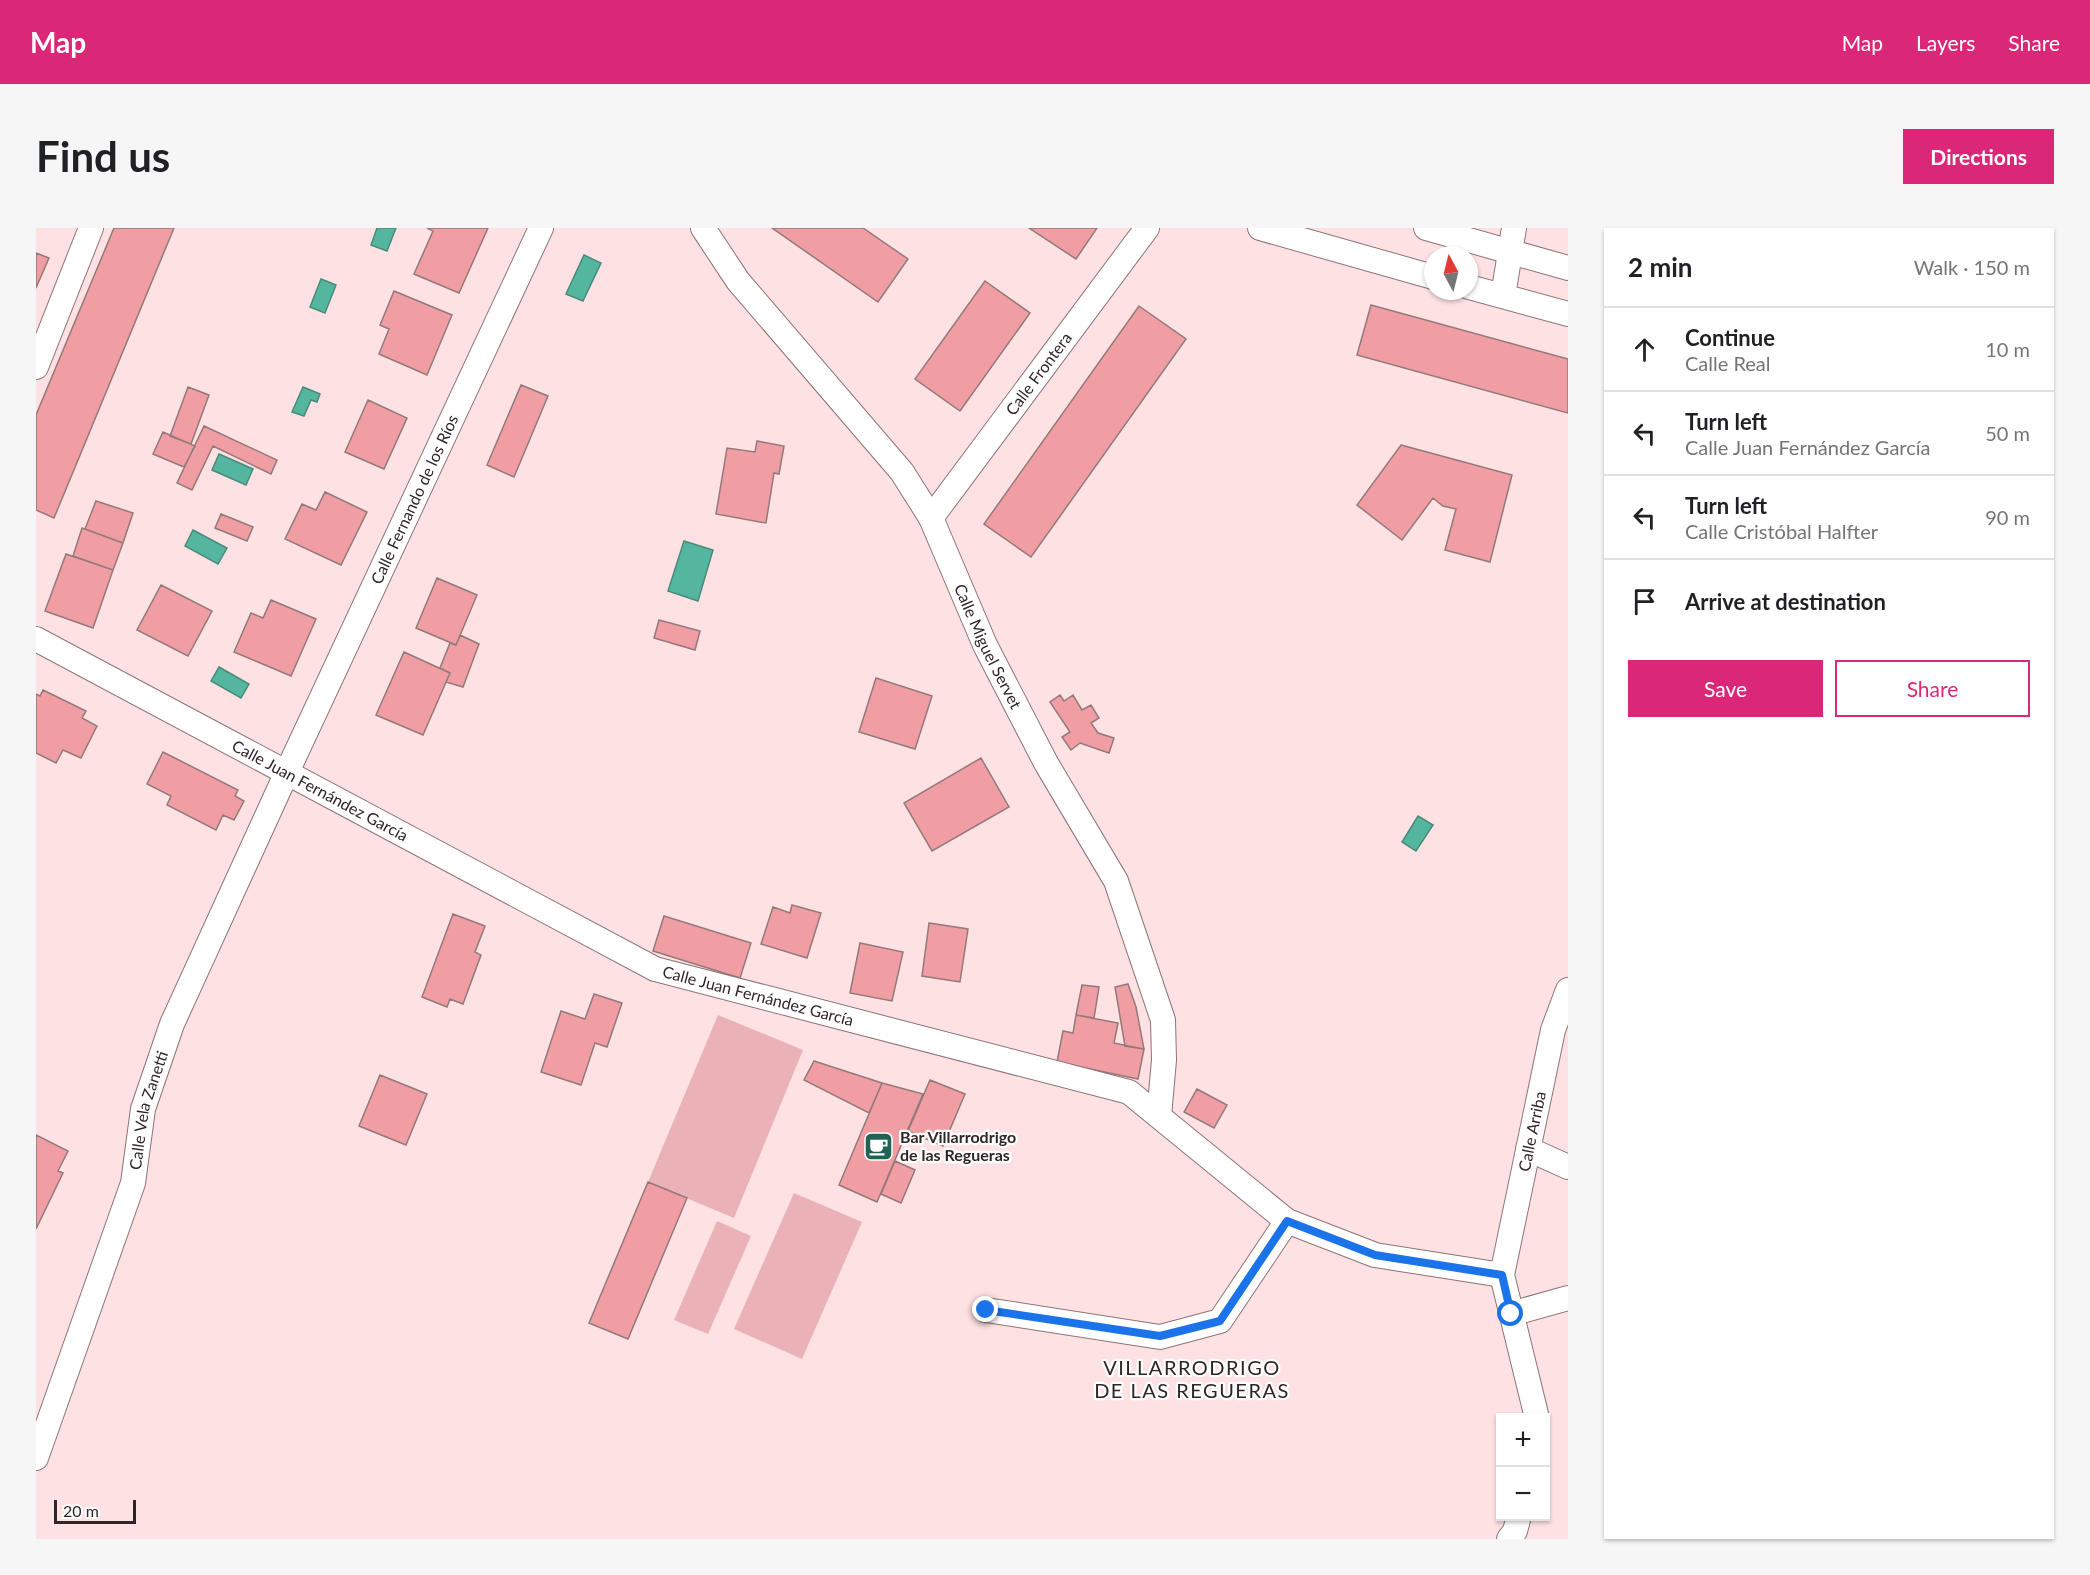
<!DOCTYPE html>
<meta charset="utf-8">
<style>
:root{--surface:#fff;--page:#f6f6f6;--text:#202124;--muted:#757577;--line:#e0e0e0;--accent:#db2777}
body{margin:0;font-family:Lato,sans-serif;background:var(--page);color:var(--text)}
.controls{position:absolute;right:18px;bottom:18px;display:grid;overflow:hidden;border-radius:0px;box-shadow:0 2px 4px #0004}
.controls button{width:54px;height:54px;display:grid;place-items:center;padding:0;border:0;border-bottom:2px solid var(--line);background:var(--surface);color:var(--text);font:30px sans-serif}
.compass{position:absolute;left:1388px;top:18px;width:54px;height:54px;border-radius:50%;background:var(--surface);box-shadow:0 2px 4px #0004;rotate:353deg}
.scale{position:absolute;left:18px;bottom:15px;width:82px;box-sizing:border-box;padding-left:6px;border:3px solid #302526;border-top:0;font-size:16px;line-height:21px;white-space:nowrap;color:#302526;-webkit-text-stroke:4px #fff;paint-order:stroke}
.stop{position:absolute;width:18px;height:18px;margin:-14px;border:4px solid #1a73e8;border-radius:50%;background:#fff}
.stop.end{background:#1a73e8;border-color:#fff;box-shadow:0 2px 6px #0008}
.list{margin:0;padding:0;list-style:none}
h2{display:flex;justify-content:space-between;align-items:center;height:78px;margin:0;padding:0 24px;font-size:26px}
h2 small{font-size:20px;font-weight:400;color:var(--muted)}
.list li{display:grid;grid-template-columns:39px 1fr auto;gap:18px;align-items:center;box-sizing:border-box;height:84px;padding:0 24px;border-top:2px solid var(--line)}
.list b{display:block;font-size:22px;white-space:nowrap}
.list p{margin:0;font-size:20px;white-space:nowrap;color:var(--muted)}
.list em{font-size:20px;font-style:normal;color:var(--muted)}
.actions{display:flex;gap:12px;padding:18px 24px}
.actions a{flex:1;padding:14px 0;border:2px solid var(--accent);border-radius:0px;text-align:center;font-size:21px;color:var(--accent)}
.actions .main{background:var(--accent);color:#fff}
.icon{flex:none;width:33px;height:33px;fill:none;stroke:currentColor;stroke-width:2;stroke-linecap:round;stroke-linejoin:round}
.map{position:relative;flex:none;width:1532px;height:1311px;overflow:hidden;border-radius:0px}
header{display:flex;align-items:center;gap:36px;box-sizing:border-box;height:84px;padding:0 30px;background:var(--accent);color:#fff}
header strong{font-size:28px}
nav{display:flex;gap:33px;margin-inline-start:auto;font-size:21px}
.intro{display:flex;align-items:center;justify-content:space-between;box-sizing:border-box;height:144px;padding:0 36px}
h1{margin:0;font-size:42px}
.button{padding:15px 27px;border-radius:0px;background:var(--accent);color:#fff;font-size:21px;font-weight:700}
main{display:flex;gap:36px;padding:0 36px}
aside{flex:1;background:var(--surface);border-radius:0px;box-shadow:0 2px 4px #0004}
.map>svg:first-child{display:block}
.green{fill:#eab2b6}
.water{fill:#55b69f;stroke:#4a8a7b;stroke-width:1.5}
.building{fill:#f09ea4;stroke:#93797a;stroke-width:1.5}
.lines{fill:none;stroke-linecap:round;stroke-linejoin:round}
.street-casing{stroke:#8d7475;stroke-width:26}
.street{stroke:#fff;stroke-width:24}
.route{stroke:#1a73e8;stroke-width:8}
.labels{text-anchor:middle;stroke-width:4.5;stroke-linejoin:round;paint-order:stroke}
.street-label{font-size:16px;fill:#302526;stroke:#fff}
.poi-label{font-size:16px;font-weight:bold;fill:#302526;stroke:#fff;text-anchor:start}
.quarter-label{font-size:20px;letter-spacing:1.5px;fill:#302526;stroke:#fff}
</style>
<header>
<strong>Map</strong>
<nav><a>Map</a><a>Layers</a><a>Share</a></nav>
</header>
<div class="intro"><h1>Find us</h1><a class="button">Directions</a></div>
<main>
<div class="map">
<svg width="1532" height="1311" viewBox="0 0 1532 1311">
<rect width="100%" height="100%" fill="#fee1e2"/>
<!-- green -->
<path class="green" d="M 682,787 L 767,822 L 698,990 L 612,954 Z
M 758,965 L 826,994 L 766,1131 L 698,1101 Z
M 681,993 L 715,1008 L 672,1106 L 638,1092 Z"/>
<!-- water -->
<path class="water" d="M 341,0 L 360,0 L 351,23 L 335,17 Z
M 548,27 L 565,35 L 547,73 L 530,66 Z
M 285,51 L 300,57 L 289,85 L 274,79 Z
M 267,159 L 284,166 L 281,174 L 275,172 L 268,188 L 256,184 Z
M 183,226 L 217,241 L 210,257 L 176,242 Z
M 157,302 L 191,320 L 182,336 L 149,318 Z
M 648,313 L 677,322 L 662,373 L 632,363 Z
M 183,439 L 213,456 L 205,470 L 175,453 Z
M 1382,588 L 1397,597 L 1380,623 L 1366,614 Z"/>
<!-- building -->
<path class="building" d="M 78,0 L 138,0 L 18,290 L 0,282 L 0,187 Z
M 391,0 L 452,0 L 423,65 L 378,46 L 397,3 Z
M 736,0 L 827,0 L 872,31 L 842,74 Z
M 993,0 L 1061,0 L 1040,31 Z
M 0,25 L 13,30 L 0,60 Z
M 949,53 L 994,85 L 924,183 L 879,151 Z
M 358,63 L 416,87 L 391,147 L 343,126 L 353,101 L 344,97 Z
M 1335,77 L 1532,131 L 1532,185 L 1321,127 Z
M 1103,78 L 1150,111 L 995,329 L 948,296 Z
M 485,157 L 512,168 L 478,249 L 451,237 Z
M 152,159 L 173,167 L 155,216 L 134,208 Z
M 332,172 L 371,190 L 348,241 L 309,224 Z
M 168,198 L 241,232 L 235,246 L 177,218 L 156,262 L 141,255 Z
M 127,204 L 159,218 L 148,239 L 117,226 Z
M 721,213 L 748,218 L 743,246 L 738,245 L 730,295 L 680,286 L 691,220 L 719,224 Z
M 1365,217 L 1476,247 L 1454,334 L 1409,322 L 1420,281 L 1407,278 L 1397,270 L 1366,312 L 1321,277 Z
M 289,264 L 331,284 L 305,337 L 249,311 L 266,276 L 280,282 Z
M 60,273 L 97,285 L 87,315 L 49,301 Z
M 185,286 L 217,299 L 211,313 L 179,300 Z
M 46,300 L 87,315 L 77,342 L 37,328 Z
M 30,326 L 77,342 L 57,400 L 9,383 Z
M 401,350 L 441,367 L 420,417 L 380,400 Z
M 125,357 L 176,383 L 152,428 L 101,402 Z
M 235,372 L 280,391 L 255,448 L 198,424 L 215,385 L 227,390 Z
M 623,392 L 664,403 L 659,422 L 618,410 Z
M 424,407 L 443,416 L 427,459 L 410,454 L 414,445 L 404,440 L 414,415 L 420,417 Z
M 368,424 L 414,445 L 387,507 L 340,487 Z
M 840,450 L 896,468 L 879,521 L 823,504 Z
M 7,462 L 50,483 L 46,490 L 61,498 L 45,530 L 27,522 L 20,535 L 0,525 L 0,466 L 4,468 Z
M 1024,467 L 1028,473 L 1037,467 L 1046,482 L 1055,477 L 1063,490 L 1055,495 L 1062,505 L 1078,510 L 1073,525 L 1044,515 L 1035,522 L 1026,509 L 1034,504 L 1014,474 Z
M 127,524 L 202,562 L 199,568 L 208,573 L 198,592 L 187,587 L 180,602 L 131,577 L 135,568 L 111,556 Z
M 945,530 L 973,579 L 896,623 L 868,575 Z
M 756,677 L 785,685 L 771,730 L 725,716 L 737,679 L 754,685 Z
M 417,686 L 449,698 L 439,724 L 445,727 L 427,776 L 414,771 L 411,779 L 386,769 Z
M 628,688 L 715,715 L 704,750 L 617,723 Z
M 893,695 L 932,701 L 924,754 L 886,748 Z
M 824,715 L 867,724 L 856,773 L 814,765 Z
M 1092,756 L 1100,779 L 1108,821 L 1089,818 L 1079,759 Z
M 1046,757 L 1063,759 L 1058,790 L 1040,787 Z
M 558,766 L 586,775 L 571,819 L 559,815 L 545,857 L 505,844 L 525,783 L 549,791 Z
M 1040,787 L 1082,795 L 1078,815 L 1108,821 L 1102,851 L 1021,834 L 1027,803 L 1037,805 Z
M 778,833 L 846,855 L 833,885 L 768,852 Z
M 344,847 L 391,866 L 370,917 L 323,898 Z
M 894,852 L 929,866 L 907,918 L 872,903 Z
M 846,855 L 887,866 L 841,974 L 803,957 Z
M 1161,861 L 1191,877 L 1178,900 L 1148,884 Z
M 0,907 L 32,923 L 22,943 L 27,945 L 0,1001 Z
M 859,933 L 879,942 L 865,975 L 845,966 Z
M 612,954 L 651,970 L 592,1111 L 553,1095 Z"/>
<g class="lines">
<defs>
<g id="street">
<path id="s1" d="M 667,0 L 702,53 L 866,244 L 895,290 L 949,417 L 1010,535 L 1080,653 L 1127,792 L 1128,832 L 1123,888"/>
<path d="M 1224,0 L 1397,49"/>
<path d="M 1390,0 L 1532,40"/>
<path d="M 1433,59 L 1532,86"/>
<path d="M 1467,68 L 1478,0"/>
<path d="M 0,139 L 55,0"/>
<path id="s2" d="M 895,290 L 1111,0"/>
<path id="s3" d="M 0,411 L 619,741 L 1093,864 L 1251,993 L 1339,1027 L 1466,1047"/>
<path d="M 1492,921 L 1532,939"/>
<path d="M 950,1082 L 1124,1109 L 1184,1093 L 1251,993"/>
<path d="M 1475,1086 L 1532,1070"/>
<path id="s4" d="M 1501,1190 L 1466,1047 L 1517,802 L 1532,762"/>
<path id="s5" d="M 0,1230 L 97,955 L 107,881 L 136,796 L 251,544 L 505,0"/>
<path d="M 1473,1311 L 1479,1303 L 1483,1288"/>
</g>
</defs>
<!-- street casing -->
<use href="#street" class="street-casing"/>
<!-- street -->
<use href="#street" class="street"/>
</g>
<g class="lines">
<!-- route -->
<path class="route" d="M 950,1082 L 1124,1108 L 1184,1093 L 1251,993 L 1339,1027 L 1466,1047 L 1475,1086"/>
</g>
<!-- icons -->
<defs>
<symbol id="cafe-square" viewBox="-11 -11 22 22"><rect x="-9" y="-9" width="18" height="18" rx="4" fill="#1e6354" stroke="#fff"/><path d="M-5.5-4.5H6V0H3Q3 3.5 0 3.5H-2.5Q-5.5 3.5-5.5 0ZM3-3.2v2h1.7v-2ZM-6 4.5H4V6H-6Z" fill="#fff"/></symbol>
</defs>
<g fill-rule="evenodd">
<use href="#cafe-square" x="826" y="902" width="33" height="33"/>
</g>
<g class="labels">
<!-- street labels -->
<g class="street-label">
<text dy="6" stroke="none"><textPath href="#s2" startOffset="180">Calle Frontera</textPath></text>
<text dy="6" stroke="none"><textPath href="#s5" startOffset="1034">Calle Fernando de los Ríos</textPath></text>
<text dy="6" stroke="none"><textPath href="#s1" startOffset="510">Calle Miguel Servet</textPath></text>
<text dy="6" stroke="none"><textPath href="#s3" startOffset="322">Calle Juan Fernández García</textPath></text>
<text dy="6" stroke="none"><textPath href="#s3" startOffset="808">Calle Juan Fernández García</textPath></text>
<text dy="6" stroke="none"><textPath href="#s5" startOffset="366">Calle Vela Zanetti</textPath></text>
<text dy="6" stroke="none"><textPath href="#s4" startOffset="294">Calle Arriba</textPath></text>
</g>
<!-- poi labels -->
<g class="poi-label">
<text x="864" y="915">Bar Villarrodrigo<tspan x="864" dy="18">de las Regueras</tspan></text>
</g>
<!-- quarter labels -->
<g class="quarter-label">
<text x="1156" y="1147">VILLARRODRIGO<tspan x="1156" dy="23">DE LAS REGUERAS</tspan></text>
</g>
</g>
</svg>
<div class="controls">
<button>+</button>
<button>−</button>
</div>
<svg class="compass" viewBox="-18 -18 36 36"><path d="M0-13l5 13h-10z" fill="#e53935"/><path d="M0 13l5-13h-10z" fill="#757577"/></svg>
<div class="scale">20 m</div>
<div class="stop" style="left:1475px;top:1086px"></div>
<div class="stop end" style="left:950px;top:1082px"></div>
</div>
<aside>
<h2>2 min<small>Walk · 150 m</small></h2>
<ul class="list">
<li><svg class="icon" aria-label="ahead" viewBox="0 0 24 24"><path d="M12 20V5M6 11l6-6 6 6"/></svg><div><b>Continue</b><p>Calle Real</p></div><em>10 m</em></li>
<li><svg class="icon" aria-label="left" viewBox="0 0 24 24"><path d="M17 20v-9H6M10 6l-5 5 5 5"/></svg><div><b>Turn left</b><p>Calle Juan Fernández García</p></div><em>50 m</em></li>
<li><svg class="icon" aria-label="left" viewBox="0 0 24 24"><path d="M17 20v-9H6M10 6l-5 5 5 5"/></svg><div><b>Turn left</b><p>Calle Cristóbal Halfter</p></div><em>90 m</em></li>
<li><svg class="icon" aria-label="arrive" viewBox="0 0 24 24"><path d="M6 21V4h12l-3 4 3 4H6"/></svg><div><b>Arrive at destination</b></div></li>
</ul>
<div class="actions"><a class="main">Save</a><a>Share</a></div>
</aside>
</main>
